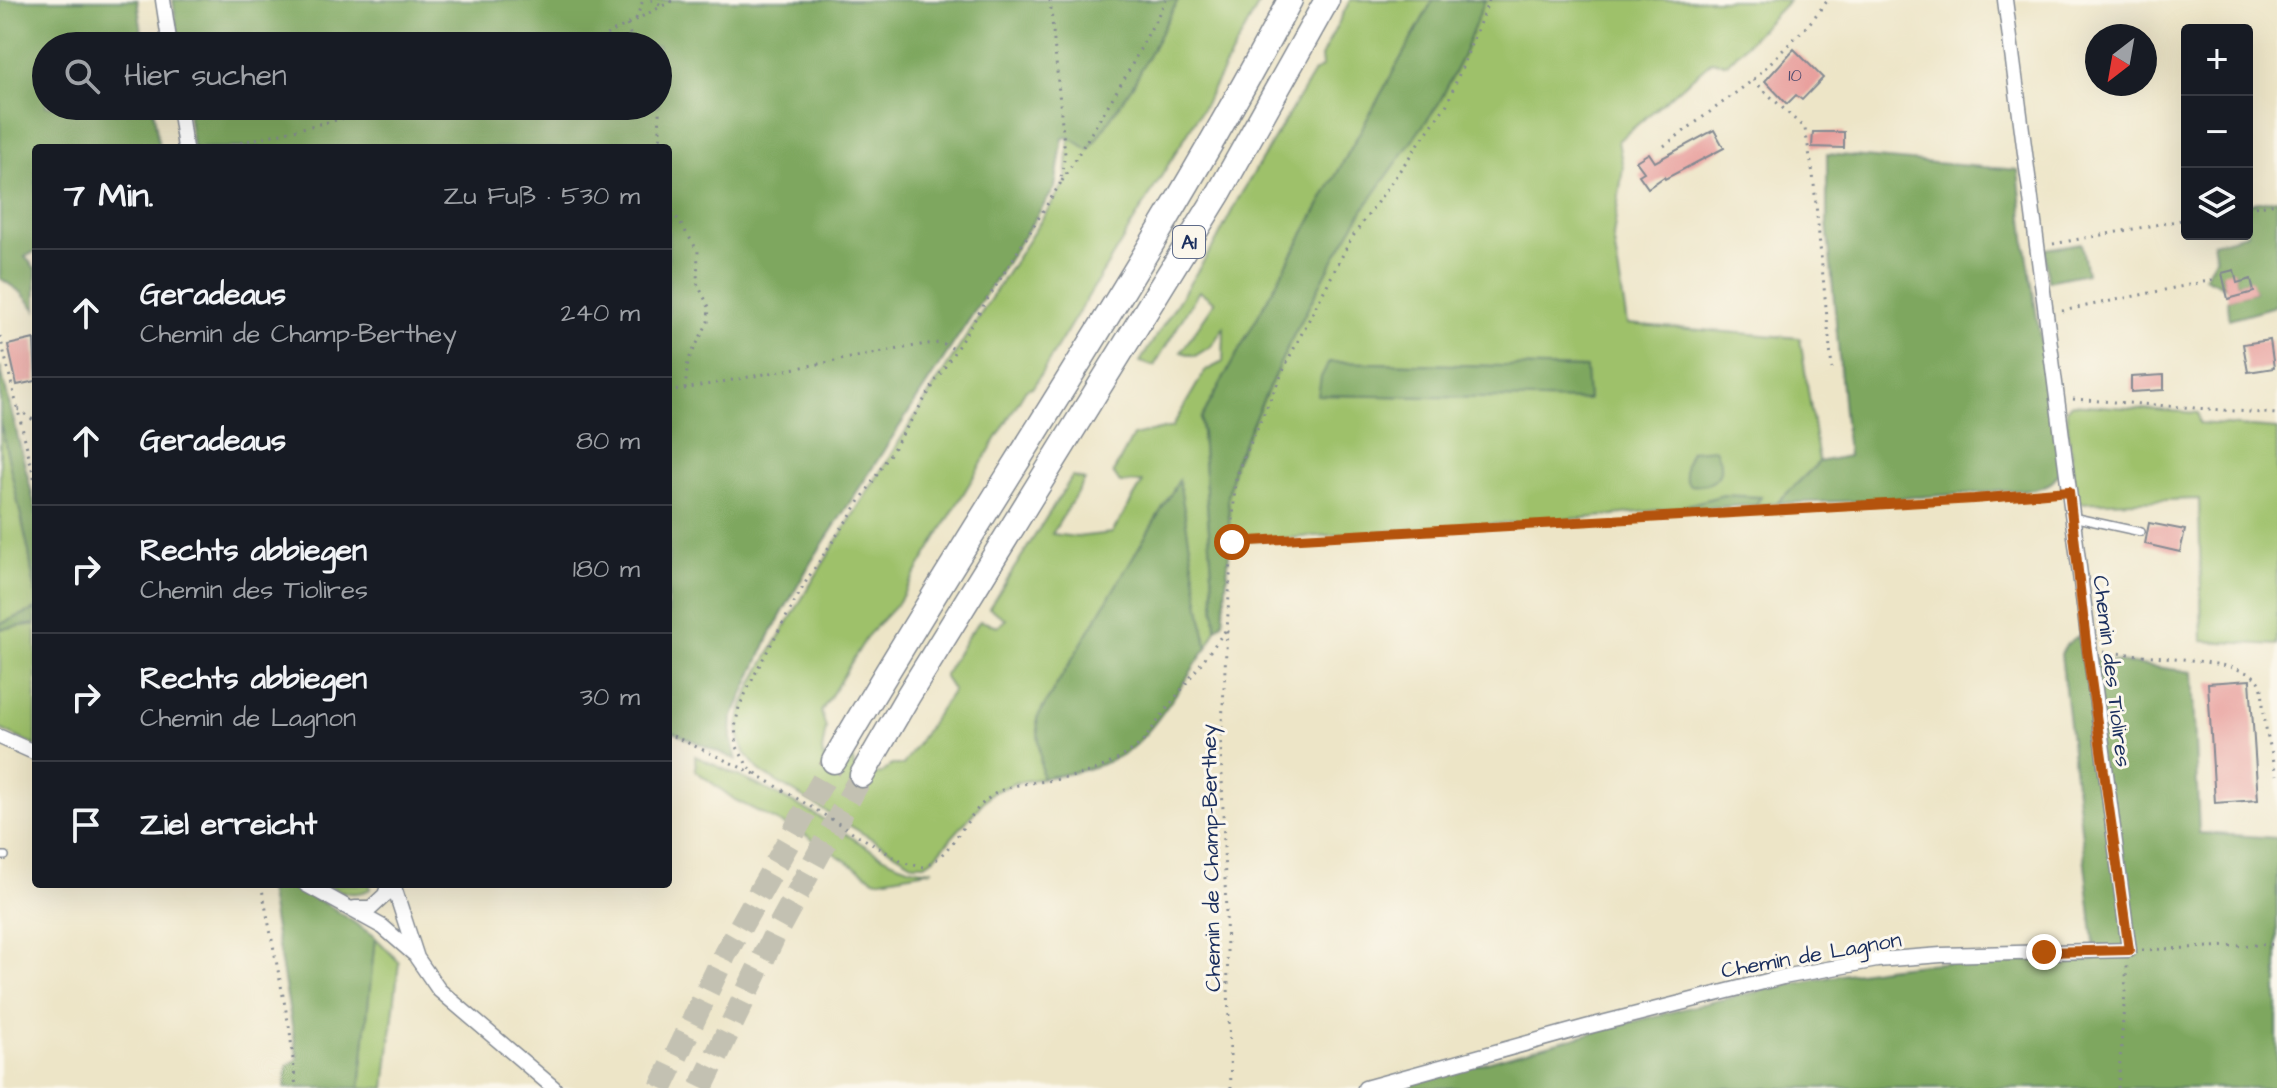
<!DOCTYPE html>
<html lang="de">
<meta charset="utf-8">
<style>
:root{--surface:#171b24;--page:#20242c;--text:#f1f3f6;--muted:#9ea1a6;--line:#363941}
body{margin:0;font-family:"Architects Daughter",sans-serif;background:var(--page);color:var(--text)}
.controls{position:absolute;right:24px;top:24px;display:grid;overflow:hidden;border-radius:8px;box-shadow:0 8px 32px #0002}
.controls button{width:72px;height:72px;display:grid;place-items:center;padding:0;border:0;border-bottom:2px solid var(--line);background:var(--surface);color:var(--text);font:40px sans-serif}
.compass{position:absolute;left:2085px;top:24px;width:72px;height:72px;border-radius:50%;background:var(--surface);box-shadow:0 8px 32px #0002;rotate:211deg}
.stop{position:absolute;width:24px;height:24px;margin:-18px;border:6px solid #b45309;border-radius:50%;background:#fff}
.stop.end{background:#b45309;border-color:#fff;box-shadow:0 2px 8px #0008}
.list{margin:0;padding:0;list-style:none}
h2{display:flex;justify-content:space-between;align-items:center;height:104px;margin:0;padding:0 32px;font-size:34px}
h2 small{font-size:26px;font-weight:400;color:var(--muted)}
.list li{display:grid;grid-template-columns:52px 1fr auto;gap:24px;align-items:center;box-sizing:border-box;height:128px;padding:0 32px;border-top:2px solid var(--line)}
.list b{display:block;font-size:30px;white-space:nowrap}
.list p{margin:0;font-size:26px;white-space:nowrap;color:var(--muted)}
.list em{font-size:26px;font-style:normal;color:var(--muted)}
.icon{flex:none;width:44px;height:44px;fill:none;stroke:currentColor;stroke-width:2;stroke-linecap:round;stroke-linejoin:round}
.map{position:relative;flex:none;width:2277px;height:1088px;overflow:hidden}
.search{position:absolute;background:var(--surface);box-shadow:0 8px 32px #0002;left:32px;top:32px;width:640px;height:88px;display:flex;align-items:center;gap:20px;box-sizing:border-box;padding:0 28px;border-radius:44px;color:var(--muted);font-size:30px}
.panel{position:absolute;background:var(--surface);box-shadow:0 8px 32px #0002;left:32px;top:144px;width:640px;height:744px;border-radius:8px}
.map>svg:first-child{display:block}
.green{fill:#9ec16a;stroke:#5c7864;stroke-width:2;fill-rule:evenodd}
.forest{fill:#7ea75e;stroke:#4c6b5e;stroke-width:2}
.building{fill:#e89f9c}
.lines{fill:none;stroke-linecap:round;stroke-linejoin:round}
.motorway-tunnel{stroke:#c3c1b2;stroke-width:24;stroke-dasharray:24 12;stroke-linecap:butt}
.service-casing{stroke:#848a92;stroke-width:10}
.minor-casing{stroke:#848a92;stroke-width:17}
.motorway-casing{stroke:#848a92;stroke-width:27}
.path{stroke:#848a92;stroke-width:3;stroke-dasharray:2 6;stroke-linecap:butt}
.service{stroke:#fff;stroke-width:7}
.minor{stroke:#fff;stroke-width:14}
.motorway{stroke:#fff;stroke-width:24}
.route{stroke:#b45309;stroke-width:10}
.labels{text-anchor:middle;stroke-width:6;stroke-linejoin:round;paint-order:stroke}
.number-label{font-size:18px;fill:#4e4b6e}
.shield{fill:#fbf7ec;stroke:#5e6b89;stroke-width:2}
.shield-label{font-size:20px;font-weight:bold;fill:#1b2f5e}
.street-label{font-size:22px;fill:#1b2f5e;stroke:#fbf7ec}
</style>
<div class="map">
<svg width="2277" height="1088" viewBox="0 0 2277 1088">
<rect width="100%" height="100%" fill="#fbf7ec"/>
<filter id="ink" filterUnits="userSpaceOnUse"><feTurbulence type="fractalNoise" baseFrequency=".0125" numOctaves="2"/><feDisplacementMap in="SourceGraphic" scale="16" xChannelSelector="R" yChannelSelector="G"/><feConvolveMatrix kernelMatrix="1 2 1 2 8 2 1 2 1" color-interpolation-filters="sRGB"/></filter>
<filter id="wash" filterUnits="userSpaceOnUse"><feTurbulence type="fractalNoise" baseFrequency=".006" numOctaves="4" result="noise"/><feDisplacementMap in="SourceGraphic" scale="32" xChannelSelector="R" yChannelSelector="G"/><feGaussianBlur stdDeviation="1.8" result="paint"/><feColorMatrix in="noise" values="0 0 0 0 0 0 0 0 0 0 0 0 0 0 0 0 0 1.4 0 .05"/><feComposite in="paint" operator="in"/></filter>
<g filter="url(#wash)">
<rect width="100%" height="100%" fill="#ede5c7"/>
<!-- green -->
<path class="green" d="M 1178,0 L 1261,0 L 1201,111 L 1033,387 L 1026,389 L 898,603 L 868,635 L 821,712 L 826,728 L 822,750 L 823,757 L 853,760 L 854,767 L 869,777 L 882,773 L 892,765 L 903,765 L 953,690 L 944,676 L 967,637 L 980,621 L 998,626 L 1006,619 L 989,608 L 1072,477 L 1085,480 L 1052,534 L 1076,537 L 1112,533 L 1143,482 L 1120,483 L 1113,473 L 1133,436 L 1172,427 L 1205,371 L 1223,362 L 1224,327 L 1211,346 L 1195,356 L 1181,352 L 1215,302 L 1199,291 L 1154,366 L 1140,362 L 1217,240 L 1237,201 L 1314,72 L 1322,67 L 1321,57 L 1350,0 L 1433,0 L 1201,419 L 1216,629 L 1207,648 L 1179,482 L 1037,718 L 1042,778 L 1015,783 L 991,793 L 934,858 L 925,864 L 914,864 L 762,773 C 747,757 735,744 739,721 C 744,689 786,627 803,597 C 887,456 978,320 1066,181 L 1069,137 L 1089,150 L 1133,85 Z
M 1485,0 L 1789,0 L 1727,64 L 1712,61 L 1618,141 L 1623,168 L 1613,237 L 1627,324 L 1800,338 L 1819,462 L 1777,503 L 1755,505 L 1760,498 L 1597,517 L 1230,542 L 1228,497 L 1234,464 L 1288,346 L 1329,268 L 1363,209 L 1439,103 L 1462,57 ZM 1330,362 L 1585,368 L 1588,399 L 1319,395 L 1321,378 Z
M 2072,404 L 2198,413 L 2199,423 L 2277,429 L 2277,645 L 2202,641 L 2199,499 L 2076,503 L 2066,409 Z
M 0,421 L 29,552 L 36,601 L 36,609 L 0,624 Z
M 36,624 L 36,746 L 0,729 L 0,629 Z
M 695,756 C 735,774 774,792 812,813 C 847,831 893,873 933,870 L 876,880 L 807,836 L 735,800 L 696,771 Z
M 324,884 L 370,884 L 370,889 C 354,898 339,891 324,884 Z
M 375,937 L 399,962 L 385,1088 L 360,1088 Z"/>
<!-- forest -->
<path class="forest" d="M 0,0 L 137,0 L 144,46 L 46,46 L 46,106 L 153,106 L 159,148 L 36,148 L 36,251 L 25,257 L 36,269 L 36,310 L 22,293 L 0,278 Z
M 173,0 L 1178,0 L 1133,85 L 1089,150 L 1069,137 L 1063,138 L 1055,188 L 811,562 L 770,635 L 732,719 L 731,738 L 737,760 L 668,730 L 668,148 L 193,148 L 187,106 L 658,106 L 658,46 L 179,46 Z
M 1433,0 L 1485,0 L 1462,57 L 1439,103 L 1365,207 L 1329,268 L 1288,346 L 1234,463 L 1228,497 L 1230,542 L 1223,622 L 1216,629 L 1201,419 Z
M 1827,154 L 2018,170 L 2026,246 L 2060,467 C 2057,482 2049,485 2035,489 L 1855,501 L 1777,503 L 1819,462 L 1848,456 L 1827,222 Z
M 2277,199 L 2275,306 L 2229,319 L 2228,299 L 2254,292 L 2250,280 L 2237,283 L 2234,271 L 2222,274 L 2225,287 L 2204,277 L 2216,257 L 2213,243 L 2247,234 L 2247,204 Z
M 2081,243 L 2087,273 L 2048,281 L 2045,249 Z
M 1329,362 L 1586,368 L 1588,400 L 1318,395 L 1321,377 Z
M 0,366 L 36,510 L 36,601 L 29,552 L 0,421 Z
M 1715,449 C 1728,474 1716,488 1689,485 C 1682,472 1685,464 1691,451 Z
M 1179,480 L 1207,648 C 1186,677 1153,734 1126,752 C 1102,768 1070,774 1042,778 L 1037,718 Z
M 1723,495 L 1761,497 L 1755,505 L 1683,509 L 1683,506 Z
M 36,609 L 36,624 L 0,629 L 0,624 Z
M 2078,636 L 2082,657 L 2192,672 L 2199,833 L 2277,838 L 2277,1088 L 1394,1088 C 1553,1044 1714,994 1878,969 C 1949,959 2024,961 2096,960 L 2061,654 L 2067,644 Z
M 267,884 L 286,884 L 330,906 L 375,937 L 360,1088 L 285,1088 L 287,1066 L 298,1059 Z"/>
<g id="blocks">
<!-- building -->
<path class="building" d="M 1794,49 L 1823,78 L 1802,100 L 1796,95 L 1787,104 L 1765,81 Z
M 1714,130 L 1724,148 L 1665,179 L 1664,177 L 1648,188 L 1639,175 L 1644,172 L 1636,161 L 1649,153 L 1655,162 Z
M 1813,132 L 1844,132 L 1844,148 L 1812,147 Z
M 2234,270 L 2237,283 L 2251,279 L 2254,292 L 2228,299 L 2222,273 Z
M 34,339 L 36,381 L 17,385 L 8,345 Z
M 2270,340 L 2274,368 L 2248,372 L 2243,344 Z
M 2164,375 L 2164,390 L 2131,392 L 2131,377 Z
M 2149,523 L 2185,530 L 2180,552 L 2145,544 Z
M 2250,680 L 2258,800 L 2215,803 L 2208,683 Z"/>
</g>
</g>
<g filter="url(#ink)">
<use href="#blocks" fill-opacity="0" stroke="#848a92" stroke-width="2"/>
<g class="lines">
<!-- motorway-tunnel -->
<path class="motorway-tunnel" d="M 661,1088 L 725,954 L 834,761
M 701,1088 L 775,934 L 862,775"/>
<defs>
<path id="service" d="M 2072,517 L 2141,532
M 0,856 L 5,856"/>
<path id="minor" d="M 163,0 L 170,46
M 179,106 L 185,148
M 0,737 L 36,753
M 305,884 L 383,927 L 414,954
M 393,884 L 417,958 L 439,990 L 554,1088
M 355,908 L 371,908 L 385,895 L 389,884
M 1365,1088 L 1586,1027 L 1783,977 L 1877,960 L 1941,955 L 2129,950 C 2085,634 2047,317 2005,0"/>
<path id="motorway" d="M 834,761 C 983,506 1152,262 1290,0
M 862,775 L 908,696 L 1219,193 L 1327,0"/>
</defs>
<!-- service casing -->
<use href="#service" class="service-casing"/>
<!-- minor casing -->
<use href="#minor" class="minor-casing"/>
<!-- motorway casing -->
<use href="#motorway" class="motorway-casing"/>
<!-- path -->
<path class="path" d="M 651,0 L 662,5
M 1050,0 L 1065,154 L 1060,184 L 868,489 L 808,578 L 759,666 L 739,707 L 735,728 L 737,747 L 747,765 L 758,775 L 904,863 L 924,867 C 956,853 966,809 998,792 C 1014,783 1035,783 1053,780 C 1086,776 1119,763 1143,741 L 1228,627
M 636,19 L 643,0
M 627,25 L 634,46
M 585,46 L 674,0
M 1753,80 L 1805,129 L 1813,174 L 1832,369
M 655,106 L 659,112 L 661,148
M 1664,146 L 1753,80 L 1808,25 L 1828,0
M 217,148 L 396,106
M 1062,181 L 1127,74 L 1166,0
M 668,204 L 698,251 L 697,283 L 709,307 L 708,322 L 688,361 L 685,389
M 2247,208 L 2277,203
M 2053,244 L 2187,219
M 2062,311 L 2218,279
M 0,336 L 36,485
M 668,392 L 926,344 L 942,343 L 956,350
M 2073,399 L 2277,414
M 18,409 L 36,422
M 1234,542 L 1974,499 L 2053,492
M 2103,652 C 2131,655 2249,659 2260,683 C 2264,691 2262,704 2264,714 C 2266,735 2273,755 2277,775
M 673,736 L 755,774
M 261,884 L 290,1031 L 296,1088
M 2142,950 L 2277,944
M 1231,1088 L 1221,743 L 1235,483 L 1240,466 L 1289,358 L 1351,239 L 1447,104 L 1489,0
M 2118,1088 L 2127,964"/>
<!-- service -->
<use href="#service" class="service"/>
<!-- minor -->
<use href="#minor" class="minor"/>
<!-- motorway -->
<use href="#motorway" class="motorway"/>
</g>
</g>
<g class="lines" filter="url(#ink)">
<!-- route -->
<path class="route" d="M 1232,542 L 1974,499 L 2069,491 L 2087,651 L 2129,950 L 2044,952"/>
</g>
<g class="labels">
<!-- number labels -->
<g class="number-label">
<text x="1795" y="81">10</text>
</g>
<!-- shield labels -->
<rect class="shield" x="1173" y="226" width="32" height="32" rx="6"/>
<g class="shield-label">
<text x="1189" y="249">A1</text>
</g>
<!-- street labels -->
<g class="street-label">
<text transform="translate(2113 671) rotate(83)" y="8">Chemin des Tiolires</text>
<text transform="translate(1210 858) rotate(-91)" y="8">Chemin de Champ-Berthey</text>
<text transform="translate(1811 954) rotate(-10)" y="8">Chemin de Lagnon</text>
</g>
</g>
</svg>
<div class="controls">
<button>+</button>
<button>−</button>
<button><svg class="icon" aria-label="layers" viewBox="0 0 24 24"><path d="M12 4l9 5-9 5-9-5zM3 14l9 5 9-5"/></svg></button>
</div>
<svg class="compass" viewBox="-18 -18 36 36"><path d="M0-13l5 13h-10z" fill="#e53935"/><path d="M0 13l5-13h-10z" fill="#9ea1a6"/></svg>
<div class="stop" style="left:1232px;top:542px"></div>
<div class="stop end" style="left:2044px;top:952px"></div>
<div class="search"><svg class="icon" aria-label="search" viewBox="0 0 24 24"><circle cx="10" cy="10" r="6"/><path d="M15 15l6 6"/></svg>Hier suchen</div>
<section class="panel">
<h2>7 Min.<small>Zu Fuß · 530 m</small></h2>
<ul class="list">
<li><svg class="icon" aria-label="ahead" viewBox="0 0 24 24"><path d="M12 20V5M6 11l6-6 6 6"/></svg><div><b>Geradeaus</b><p>Chemin de Champ-Berthey</p></div><em>240 m</em></li>
<li><svg class="icon" aria-label="ahead" viewBox="0 0 24 24"><path d="M12 20V5M6 11l6-6 6 6"/></svg><div><b>Geradeaus</b></div><em>80 m</em></li>
<li><svg class="icon" aria-label="right" viewBox="0 0 24 24"><path d="M7 20v-9h11M14 6l5 5-5 5"/></svg><div><b>Rechts abbiegen</b><p>Chemin des Tiolires</p></div><em>180 m</em></li>
<li><svg class="icon" aria-label="right" viewBox="0 0 24 24"><path d="M7 20v-9h11M14 6l5 5-5 5"/></svg><div><b>Rechts abbiegen</b><p>Chemin de Lagnon</p></div><em>30 m</em></li>
<li><svg class="icon" aria-label="arrive" viewBox="0 0 24 24"><path d="M6 21V4h12l-3 4 3 4H6"/></svg><div><b>Ziel erreicht</b></div></li>
</ul>
</section>
</div>
